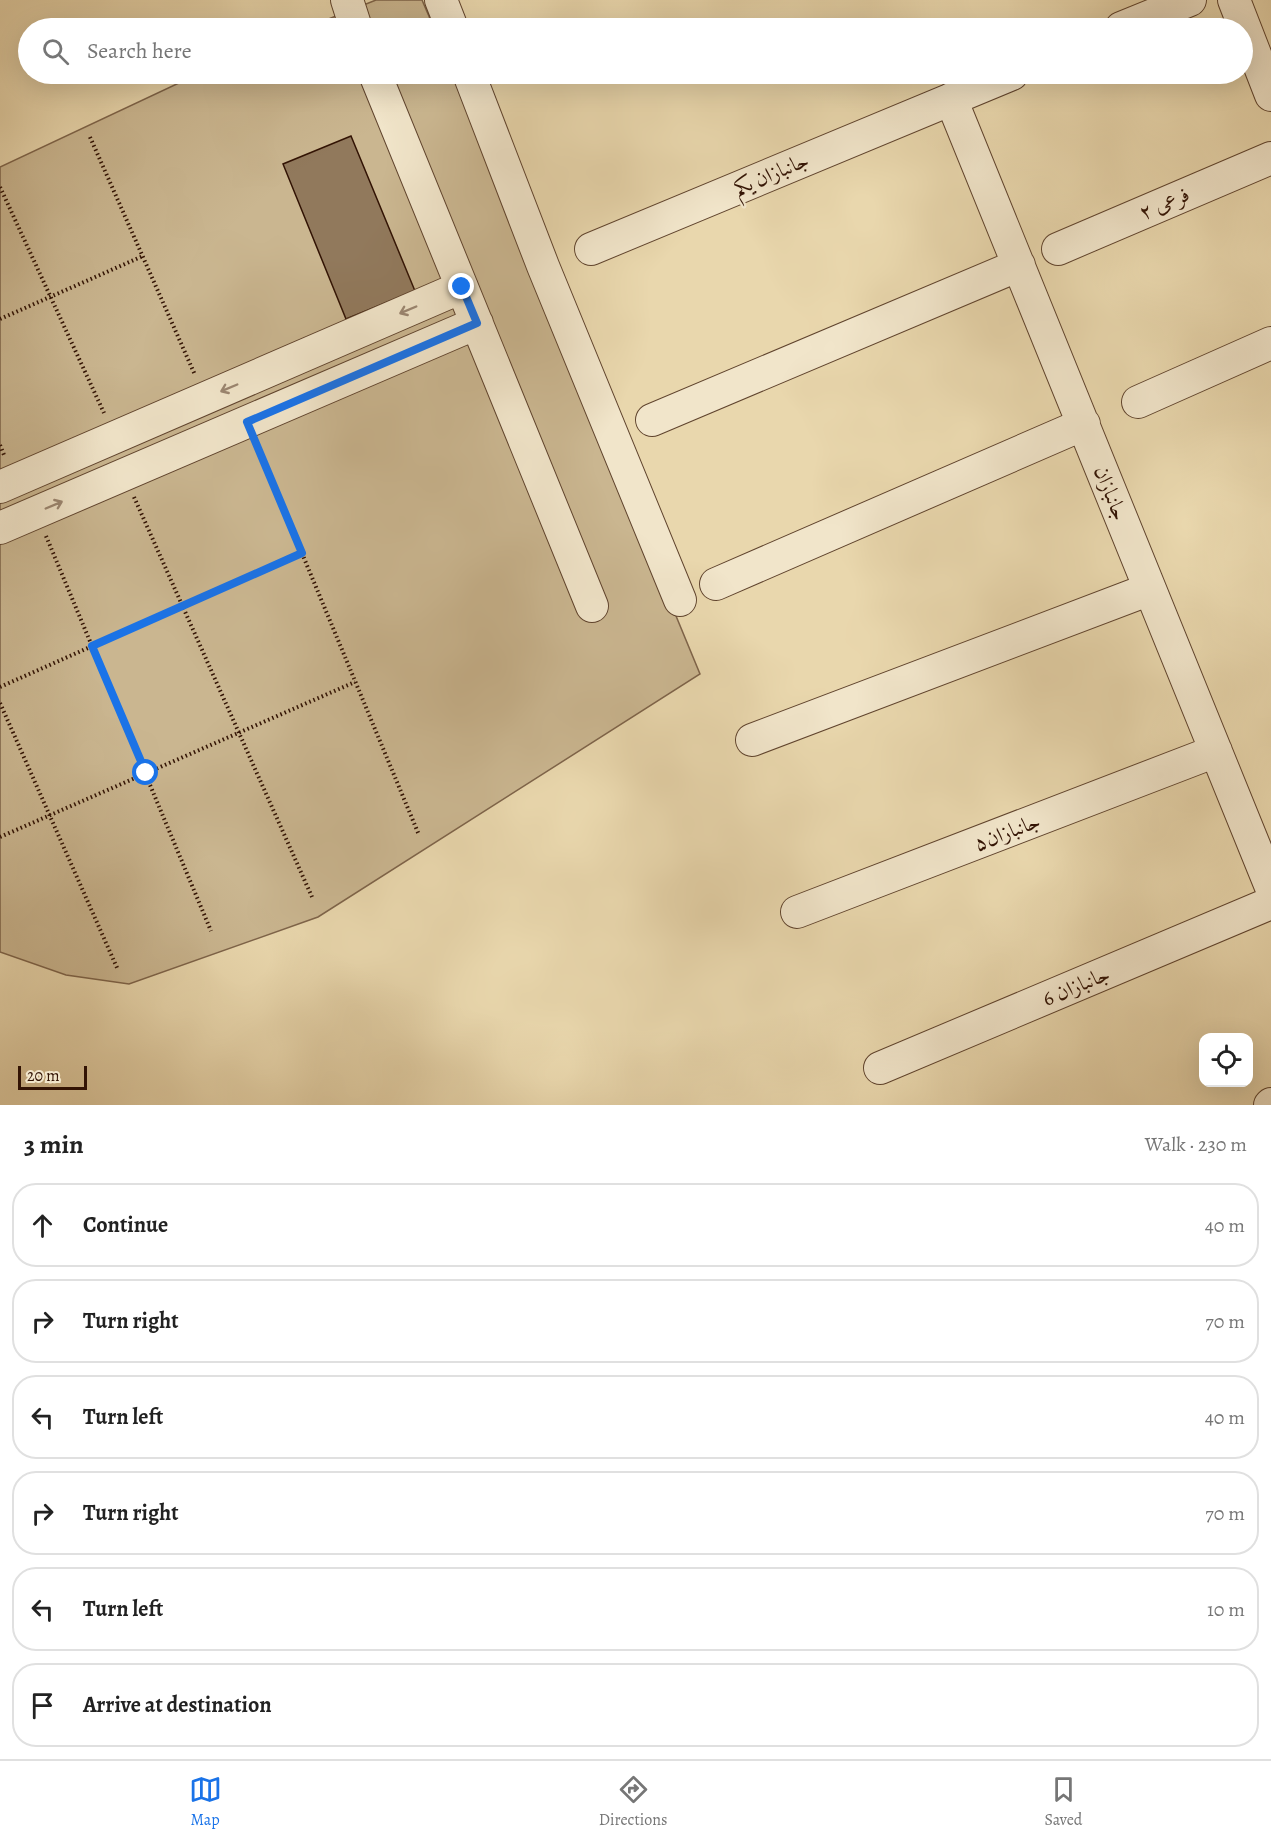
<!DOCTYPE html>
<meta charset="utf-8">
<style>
:root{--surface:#fff;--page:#f6f6f6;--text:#222;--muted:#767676;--line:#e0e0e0;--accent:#1a73e8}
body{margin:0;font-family:Alegreya,Amiri,serif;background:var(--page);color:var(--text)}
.controls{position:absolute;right:18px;bottom:18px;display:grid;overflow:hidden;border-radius:12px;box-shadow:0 6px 24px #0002}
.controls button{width:54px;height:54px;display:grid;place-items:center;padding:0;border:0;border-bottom:2px solid var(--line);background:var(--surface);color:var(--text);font:30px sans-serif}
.scale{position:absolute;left:18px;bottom:15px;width:69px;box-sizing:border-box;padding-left:6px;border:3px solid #321304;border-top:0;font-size:16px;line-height:21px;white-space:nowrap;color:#321304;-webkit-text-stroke:4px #f1e5ca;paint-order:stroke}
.stop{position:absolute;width:18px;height:18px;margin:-14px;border:4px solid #1a73e8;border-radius:50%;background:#fff}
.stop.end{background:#1a73e8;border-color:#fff;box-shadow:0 2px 6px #0008}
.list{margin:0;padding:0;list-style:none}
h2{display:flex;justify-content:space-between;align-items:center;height:78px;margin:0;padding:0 24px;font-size:26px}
h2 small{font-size:20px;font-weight:400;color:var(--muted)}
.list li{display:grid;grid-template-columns:39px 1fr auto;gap:18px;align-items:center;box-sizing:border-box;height:84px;margin:0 12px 12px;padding:0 12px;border:2px solid var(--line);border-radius:24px}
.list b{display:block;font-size:22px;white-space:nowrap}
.list em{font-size:20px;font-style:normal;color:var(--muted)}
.icon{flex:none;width:33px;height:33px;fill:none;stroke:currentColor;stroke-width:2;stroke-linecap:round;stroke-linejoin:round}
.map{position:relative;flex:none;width:1271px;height:1105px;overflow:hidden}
.search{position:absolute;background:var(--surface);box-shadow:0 6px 24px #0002;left:18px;right:18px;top:18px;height:66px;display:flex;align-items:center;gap:15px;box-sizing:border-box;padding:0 21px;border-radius:33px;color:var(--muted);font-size:22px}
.sheet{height:654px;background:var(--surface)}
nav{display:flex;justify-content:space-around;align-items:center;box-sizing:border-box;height:84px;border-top:2px solid var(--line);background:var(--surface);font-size:16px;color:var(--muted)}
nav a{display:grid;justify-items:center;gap:3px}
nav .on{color:var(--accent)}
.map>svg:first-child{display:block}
.green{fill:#cab690;stroke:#7e644a;stroke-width:1.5}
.building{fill:#91795c;stroke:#321304;stroke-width:1.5}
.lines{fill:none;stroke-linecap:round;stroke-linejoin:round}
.minor-casing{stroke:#60442e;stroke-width:34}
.path{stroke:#321304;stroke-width:4;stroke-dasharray:1.5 3;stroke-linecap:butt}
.minor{stroke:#f1e5ca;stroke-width:32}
.oneway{stroke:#9b8671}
.route{stroke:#1a73e8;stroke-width:8}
.labels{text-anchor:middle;stroke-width:4.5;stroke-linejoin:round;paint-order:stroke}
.street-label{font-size:21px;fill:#321304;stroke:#f1e5ca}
</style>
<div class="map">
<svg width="1271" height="1105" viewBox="0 0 1271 1105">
<rect width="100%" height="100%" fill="#e9d7ad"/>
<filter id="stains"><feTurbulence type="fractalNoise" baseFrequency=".00333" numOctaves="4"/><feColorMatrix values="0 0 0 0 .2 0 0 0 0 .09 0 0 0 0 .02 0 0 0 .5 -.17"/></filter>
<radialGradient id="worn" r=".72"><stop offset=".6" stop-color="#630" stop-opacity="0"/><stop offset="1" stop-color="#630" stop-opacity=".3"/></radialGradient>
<!-- green -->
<path class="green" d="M 376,0 L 422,0 L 434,28 L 306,28 Z
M 198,74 L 452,74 L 700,674 L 318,917 L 129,984 L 66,975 L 0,952 L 0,167 Z"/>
<!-- building -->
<path class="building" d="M 351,136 L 415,291 L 346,319 L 283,164 Z"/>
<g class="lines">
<defs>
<path id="minor" d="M 347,0 L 356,28
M 441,0 L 452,28
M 1234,0 L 1271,95
M 1121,28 L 1190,0
M 375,74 L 592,606
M 469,74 L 543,266 L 680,600
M 951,99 L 1271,887
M 591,249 L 1012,74
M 1058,249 L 1271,158
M 1138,402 L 1271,343
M 652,420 L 1019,265
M 0,487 L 462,287
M 0,528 L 477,323
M 716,584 L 1084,424
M 752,740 L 1150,589
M 797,912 L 1216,751
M 880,1068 L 1271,903
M 1270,1105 L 1271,1104"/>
</defs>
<!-- minor casing -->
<use href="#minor" class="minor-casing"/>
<!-- path -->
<path class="path" d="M 90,137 L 195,375
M 0,187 L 104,413
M 0,319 L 143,256
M 0,445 L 4,455
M 257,445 L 419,835
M 134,497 L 312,897
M 46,536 L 211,931
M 0,687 L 302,553
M 0,703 L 118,970
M 0,837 L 355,682"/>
<!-- minor -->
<use href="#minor" class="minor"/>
</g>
<!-- one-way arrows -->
<defs><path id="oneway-shaft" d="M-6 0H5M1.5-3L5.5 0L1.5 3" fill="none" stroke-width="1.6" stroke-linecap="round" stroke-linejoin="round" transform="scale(1.5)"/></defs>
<g class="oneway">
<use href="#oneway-shaft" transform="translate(408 310) rotate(157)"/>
<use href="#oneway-shaft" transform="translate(229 388) rotate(157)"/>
<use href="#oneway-shaft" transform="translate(54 505) rotate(-23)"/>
</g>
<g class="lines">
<!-- route -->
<path class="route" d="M 146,773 L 92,646 L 302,553 L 247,422 L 477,323 L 462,287"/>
</g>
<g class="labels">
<!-- street labels -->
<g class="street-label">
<text transform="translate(771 174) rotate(-23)" y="7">جانبازان یکم</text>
<text transform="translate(1164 203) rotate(-23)" y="7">فرعی ۲</text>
<text transform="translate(1111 493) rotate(68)" y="7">جانبازان</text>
<text transform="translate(1007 832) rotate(-21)" y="7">جانبازان۵</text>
<text transform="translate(1076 986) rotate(-23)" y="7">جانبازان 6</text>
</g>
</g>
<rect width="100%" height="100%" filter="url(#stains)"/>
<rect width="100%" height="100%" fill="url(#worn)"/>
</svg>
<div class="controls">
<button><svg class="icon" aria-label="locate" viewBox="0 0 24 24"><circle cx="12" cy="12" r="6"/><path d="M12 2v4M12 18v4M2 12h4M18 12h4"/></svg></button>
</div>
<div class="scale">20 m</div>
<div class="stop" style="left:146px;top:773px"></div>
<div class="stop end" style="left:462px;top:287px"></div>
<div class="search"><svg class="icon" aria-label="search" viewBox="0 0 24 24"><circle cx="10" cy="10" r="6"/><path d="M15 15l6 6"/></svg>Search here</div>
</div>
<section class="sheet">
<h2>3 min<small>Walk · 230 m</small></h2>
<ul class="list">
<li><svg class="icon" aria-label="ahead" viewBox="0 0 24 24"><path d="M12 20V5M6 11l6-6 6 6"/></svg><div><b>Continue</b></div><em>40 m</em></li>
<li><svg class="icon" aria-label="right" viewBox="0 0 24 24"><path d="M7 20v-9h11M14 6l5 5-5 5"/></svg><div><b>Turn right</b></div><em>70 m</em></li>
<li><svg class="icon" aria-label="left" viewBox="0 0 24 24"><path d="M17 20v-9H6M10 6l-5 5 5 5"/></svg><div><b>Turn left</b></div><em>40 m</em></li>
<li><svg class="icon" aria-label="right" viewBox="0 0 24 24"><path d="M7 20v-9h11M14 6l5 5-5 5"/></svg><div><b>Turn right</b></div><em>70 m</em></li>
<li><svg class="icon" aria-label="left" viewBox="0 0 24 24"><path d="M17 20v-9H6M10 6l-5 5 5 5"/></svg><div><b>Turn left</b></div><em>10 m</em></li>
<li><svg class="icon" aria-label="arrive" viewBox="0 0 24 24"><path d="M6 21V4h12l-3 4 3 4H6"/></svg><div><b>Arrive at destination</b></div></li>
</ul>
</section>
<nav>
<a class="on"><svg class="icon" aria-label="map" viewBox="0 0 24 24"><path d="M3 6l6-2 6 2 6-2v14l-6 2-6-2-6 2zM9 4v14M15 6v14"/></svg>Map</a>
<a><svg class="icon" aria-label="directions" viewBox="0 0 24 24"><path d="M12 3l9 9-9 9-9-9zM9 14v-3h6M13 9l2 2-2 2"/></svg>Directions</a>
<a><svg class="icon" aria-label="saved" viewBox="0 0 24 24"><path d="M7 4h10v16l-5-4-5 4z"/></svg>Saved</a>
</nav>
